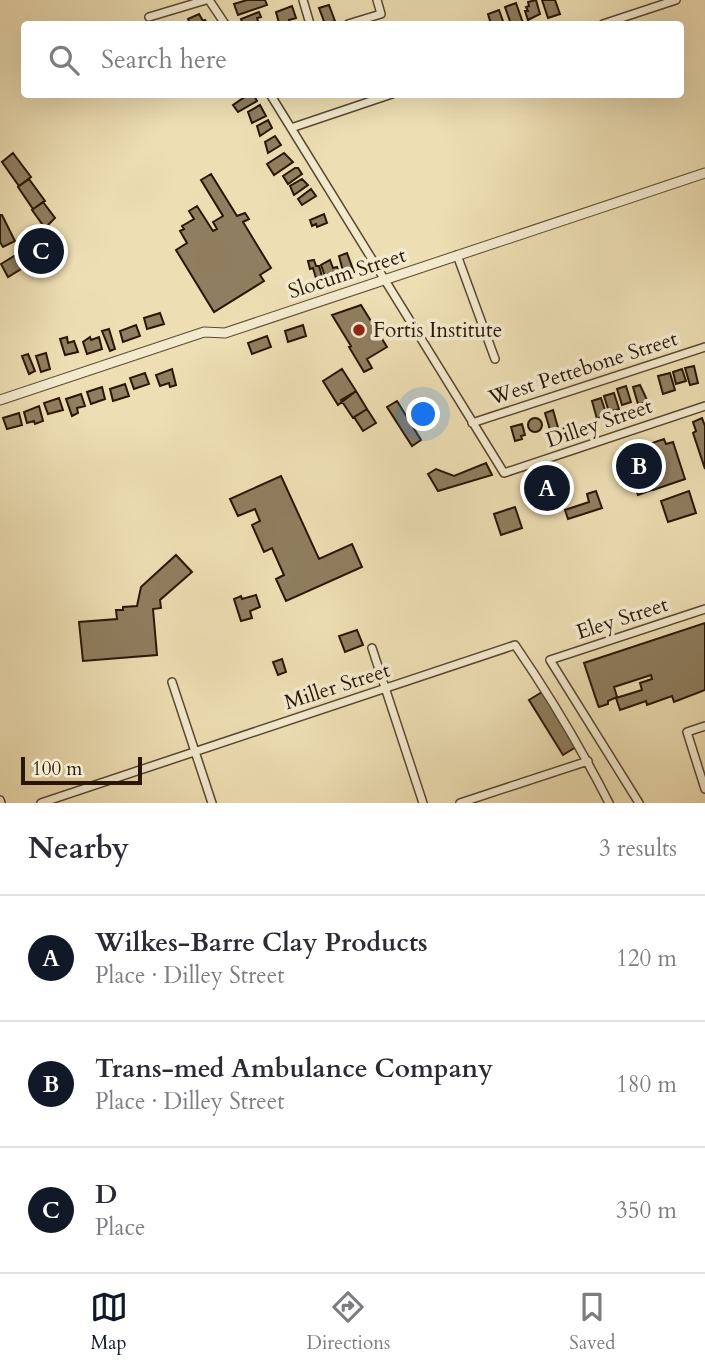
<!DOCTYPE html>
<meta charset="utf-8">
<style>
:root{--surface:#fff;--page:#f2f2f3;--text:#2b2b33;--muted:#7c7c81;--line:#e1e1e2;--accent:#111827}
body{margin:0;font-family:Cardo,serif;background:var(--page);color:var(--text)}
.scale{position:absolute;left:21px;bottom:18px;width:121px;box-sizing:border-box;padding-left:7px;border:4px solid #2a1605;border-top:0;font-size:19px;line-height:24px;white-space:nowrap;color:#2a1605;-webkit-text-stroke:5px #f3eace;paint-order:stroke}
.you{position:absolute;left:424px;top:415px;width:24px;height:24px;margin:-18px;border:5px solid #fff;border-radius:50%;background:#1a73e8;box-shadow:0 0 0 10px #1a73e833}
.badge{display:grid;place-items:center;width:46px;height:46px;border-radius:50%;background:var(--accent);color:#fff;font-size:23px;font-weight:700}
.pin{position:absolute;translate:-50% -50%;border:4px solid #fff;box-shadow:0 2px 7px #0006}
.list{margin:0;padding:0;list-style:none}
h2{display:flex;justify-content:space-between;align-items:center;height:91px;margin:0;padding:0 28px;font-size:30px}
h2 small{font-size:23px;font-weight:400;color:var(--muted)}
.list li{display:grid;grid-template-columns:46px 1fr auto;gap:21px;align-items:center;box-sizing:border-box;height:126px;padding:0 28px;border-top:2px solid var(--line)}
.list b{display:block;font-size:26px;white-space:nowrap}
.list p{margin:0;font-size:23px;white-space:nowrap;color:var(--muted)}
.list em{font-size:23px;font-style:normal;color:var(--muted)}
.icon{flex:none;width:38px;height:38px;fill:none;stroke:currentColor;stroke-width:2;stroke-linecap:round;stroke-linejoin:round}
.map{position:relative;flex:none;width:705px;height:803px;overflow:hidden}
.search{position:absolute;background:var(--surface);box-shadow:0 7px 28px #0002;left:21px;right:21px;top:21px;height:77px;display:flex;align-items:center;gap:18px;box-sizing:border-box;padding:0 24px;border-radius:7px;color:var(--muted);font-size:26px}
.sheet{height:469px;background:var(--surface)}
nav{display:flex;justify-content:space-around;align-items:center;box-sizing:border-box;height:98px;border-top:2px solid var(--line);background:var(--surface);font-size:19px;color:var(--muted)}
nav a{display:grid;justify-items:center;gap:4px}
nav .on{color:var(--accent)}
.map>svg:first-child{display:block}
.building{fill:#8f7e5f;stroke:#2a1605;stroke-width:2}
.lines{fill:none;stroke-linecap:round;stroke-linejoin:round}
.minor-casing{stroke:#5b4830;stroke-width:10}
.tertiary-casing{stroke:#5b4830;stroke-width:11}
.minor{stroke:#f3eace;stroke-width:7}
.tertiary{stroke:#f3eace;stroke-width:9}
.poi-dot{fill:#8f2418;stroke:#f3eace;stroke-width:2.5}
.labels{text-anchor:middle;stroke-width:7;stroke-linejoin:round;paint-order:stroke}
.street-label{font-size:21px;fill:#2a1605;stroke:#f3eace}
.poi-label{font-size:21px;fill:#2a1605;stroke:#f3eace;text-anchor:start}
</style>
<div class="map">
<svg width="705" height="803" viewBox="0 0 705 803">
<rect width="100%" height="100%" fill="#eddeb3"/>
<filter id="stains"><feTurbulence type="fractalNoise" baseFrequency=".00286" numOctaves="4"/><feColorMatrix values="0 0 0 0 .2 0 0 0 0 .09 0 0 0 0 .02 0 0 0 .5 -.17"/></filter>
<radialGradient id="worn" r=".72"><stop offset=".6" stop-color="#630" stop-opacity="0"/><stop offset="1" stop-color="#630" stop-opacity=".3"/></radialGradient>
<!-- building -->
<path class="building" d="M 247,0 L 265,0 L 267,5 L 238,15 L 234,4 Z
M 536,0 L 540,14 L 528,20 L 525,11 L 528,11 L 526,7 L 529,6 L 528,2 Z
M 542,0 L 555,0 L 560,14 L 548,18 Z
M 516,3 L 523,23 L 511,24 L 505,7 Z
M 329,5 L 335,21 L 325,24 L 319,8 Z
M 292,6 L 296,18 L 289,20 L 290,24 L 279,23 L 276,12 Z
M 499,10 L 504,24 L 491,24 L 488,14 Z
M 259,12 L 261,17 L 257,18 L 259,24 L 243,24 L 241,19 Z
M 199,14 L 203,21 L 205,20 L 208,24 L 191,24 L 188,19 Z
M 249,94 L 253,94 L 257,101 L 238,112 L 233,105 Z
M 260,105 L 266,116 L 252,123 L 248,112 Z
M 268,120 L 272,128 L 260,136 L 257,126 Z
M 275,136 L 281,145 L 268,153 L 265,142 Z
M 13,153 L 31,177 L 19,186 L 2,162 Z
M 284,153 L 293,162 L 274,175 L 267,164 Z
M 295,168 L 298,168 L 302,174 L 288,184 L 283,176 Z
M 211,174 L 237,216 L 245,213 L 249,219 L 243,222 L 271,268 L 260,275 L 264,281 L 214,312 L 176,250 L 187,243 L 180,231 L 184,229 L 182,226 L 194,219 L 189,211 L 197,206 L 213,231 L 217,229 L 213,222 L 223,216 L 201,180 Z
M 29,179 L 45,201 L 33,209 L 18,187 Z
M 302,179 L 308,185 L 294,195 L 290,186 Z
M 311,189 L 316,196 L 302,205 L 298,199 Z
M 43,202 L 55,218 L 45,228 L 32,210 Z
M 324,214 L 327,223 L 317,227 L 316,224 L 312,226 L 310,220 Z
M 0,215 L 2,215 L 15,241 L 3,247 L 0,242 Z
M 51,237 L 58,249 L 32,264 L 25,252 Z
M 24,250 L 31,263 L 8,277 L 1,264 Z
M 347,253 L 354,272 L 344,275 L 339,256 Z
M 314,260 L 316,266 L 319,266 L 324,283 L 318,285 L 313,268 L 310,269 L 308,261 Z
M 330,260 L 333,268 L 337,267 L 341,278 L 327,282 L 321,265 Z
M 361,305 L 387,347 L 367,359 L 372,368 L 364,372 L 349,347 L 351,346 L 332,315 Z
M 160,313 L 164,324 L 147,329 L 144,318 Z
M 136,325 L 140,336 L 123,342 L 120,331 Z
M 303,325 L 306,336 L 288,342 L 285,331 Z
M 109,329 L 115,349 L 110,351 L 102,331 Z
M 267,336 L 271,347 L 252,354 L 248,343 Z
M 67,337 L 68,343 L 74,341 L 78,352 L 65,355 L 60,339 Z
M 90,337 L 91,340 L 99,337 L 102,349 L 87,354 L 83,342 Z
M 46,353 L 50,369 L 41,372 L 36,356 Z
M 28,354 L 35,371 L 29,374 L 22,356 Z
M 694,366 L 698,383 L 690,385 L 685,368 Z
M 172,369 L 176,385 L 170,387 L 169,383 L 160,386 L 156,375 Z
M 342,369 L 356,391 L 338,405 L 323,381 Z
M 682,369 L 686,381 L 676,384 L 673,372 Z
M 145,373 L 149,384 L 134,389 L 130,378 Z
M 670,373 L 675,390 L 663,394 L 658,376 Z
M 125,384 L 129,396 L 113,401 L 110,389 Z
M 640,385 L 648,402 L 638,404 L 633,387 Z
M 626,386 L 631,402 L 622,405 L 617,389 Z
M 102,387 L 105,399 L 91,404 L 87,392 Z
M 356,391 L 367,409 L 353,418 L 341,400 Z
M 614,393 L 619,409 L 609,412 L 604,396 Z
M 81,394 L 85,406 L 77,408 L 78,413 L 72,416 L 66,399 Z
M 59,398 L 63,410 L 48,414 L 44,403 Z
M 601,398 L 606,413 L 597,419 L 592,401 Z
M 397,401 L 421,440 L 412,446 L 387,407 Z
M 39,406 L 43,421 L 35,424 L 34,421 L 27,423 L 24,412 Z
M 367,409 L 376,423 L 363,431 L 354,417 Z
M 553,410 L 559,431 L 551,433 L 545,413 Z
M 19,413 L 22,425 L 7,429 L 3,418 Z
M 702,418 L 705,426 L 705,469 L 693,433 L 696,431 L 693,422 Z
M528 425a7 7 0 1 1 14 0a7 7 0 1 1-14 0Z
M 522,424 L 525,435 L 521,436 L 522,439 L 515,441 L 511,427 Z
M 664,439 L 666,444 L 673,442 L 685,479 L 653,490 L 640,453 L 651,449 L 649,444 Z
M 639,453 L 652,490 L 638,495 L 632,478 L 638,477 L 631,456 Z
M 486,463 L 492,475 L 438,491 L 428,474 L 436,469 L 454,476 Z
M 560,473 L 563,491 L 536,500 L 530,483 Z
M 281,476 L 319,559 L 352,544 L 362,567 L 286,601 L 276,579 L 284,575 L 272,548 L 264,552 L 252,525 L 260,521 L 255,509 L 238,516 L 230,499 Z
M 596,491 L 602,508 L 568,519 L 565,510 L 589,502 L 587,494 Z
M 689,491 L 696,513 L 668,522 L 661,501 Z
M 515,507 L 522,528 L 501,535 L 494,514 Z
M 176,555 L 192,572 L 160,600 L 161,608 L 153,609 L 157,655 L 83,661 L 79,622 L 117,619 L 116,610 L 123,610 L 123,607 L 137,606 L 141,587 Z
M 256,595 L 260,607 L 250,611 L 252,618 L 241,621 L 234,599 L 241,596 L 242,599 Z
M 705,623 L 705,690 L 674,702 L 672,696 L 647,705 L 646,701 L 620,710 L 616,698 L 642,690 L 640,683 L 652,679 L 651,675 L 614,687 L 617,697 L 608,701 L 608,704 L 599,707 L 598,705 L 584,663 Z
M 357,630 L 363,645 L 345,652 L 339,636 Z
M 282,659 L 286,672 L 278,675 L 273,662 Z
M 542,692 L 576,747 L 563,755 L 529,700 Z"/>
<g class="lines">
<defs>
<path id="minor" d="M 209,0 L 225,24
M 303,0 L 310,24
M 149,17 L 206,0
M 348,24 L 381,14 L 377,0
M 603,24 L 676,0
M 270,94 L 504,473 L 705,406
M 291,128 L 392,94
M 457,255 L 495,359
M 472,423 L 705,347
M 372,648 L 423,803
M 172,682 L 212,803
M 705,726 L 687,732 L 705,789
M 0,800 L 1,803
M 41,803 L 515,645 C 550,696 581,748 609,803
M 460,803 L 588,761
M 639,803 L 550,660 L 705,609"/>
<path id="tertiary" d="M 0,400 L 204,332 L 225,333 L 705,173"/>
</defs>
<!-- minor casing -->
<use href="#minor" class="minor-casing"/>
<!-- tertiary casing -->
<use href="#tertiary" class="tertiary-casing"/>
<!-- minor -->
<use href="#minor" class="minor"/>
<!-- tertiary -->
<use href="#tertiary" class="tertiary"/>
</g>
<!-- markers -->
<circle class="poi-dot" cx="359" cy="330" r="7"/>
<g class="labels">
<!-- street labels -->
<g class="street-label">
<text transform="translate(347 273) rotate(-18)" y="7">Slocum Street</text>
<text transform="translate(583 368) rotate(-18)" y="7">West Pettebone Street</text>
<text transform="translate(599 423) rotate(-19)" y="7">Dilley Street</text>
<text transform="translate(622 618) rotate(-18)" y="7">Eley Street</text>
<text transform="translate(337 686) rotate(-18)" y="7">Miller Street</text>
</g>
<!-- poi labels -->
<g class="poi-label">
<text x="373" y="337">Fortis Institute</text>
</g>
</g>
<rect width="100%" height="100%" filter="url(#stains)"/>
<rect width="100%" height="100%" fill="url(#worn)"/>
</svg>
<div class="scale">100 m</div>
<div class="you"></div>
<div class="pin badge" style="left:547px;top:488px">A</div>
<div class="pin badge" style="left:639px;top:466px">B</div>
<div class="pin badge" style="left:41px;top:251px">C</div>
<div class="search"><svg class="icon" aria-label="search" viewBox="0 0 24 24"><circle cx="10" cy="10" r="6"/><path d="M15 15l6 6"/></svg>Search here</div>
</div>
<section class="sheet">
<h2>Nearby<small>3 results</small></h2>
<ul class="list">
<li><span class="badge">A</span><div><b>Wilkes-Barre Clay Products</b><p>Place · Dilley Street</p></div><em>120 m</em></li>
<li><span class="badge">B</span><div><b>Trans-med Ambulance Company</b><p>Place · Dilley Street</p></div><em>180 m</em></li>
<li><span class="badge">C</span><div><b>D</b><p>Place</p></div><em>350 m</em></li>
</ul>
</section>
<nav>
<a class="on"><svg class="icon" aria-label="map" viewBox="0 0 24 24"><path d="M3 6l6-2 6 2 6-2v14l-6 2-6-2-6 2zM9 4v14M15 6v14"/></svg>Map</a>
<a><svg class="icon" aria-label="directions" viewBox="0 0 24 24"><path d="M12 3l9 9-9 9-9-9zM9 14v-3h6M13 9l2 2-2 2"/></svg>Directions</a>
<a><svg class="icon" aria-label="saved" viewBox="0 0 24 24"><path d="M7 4h10v16l-5-4-5 4z"/></svg>Saved</a>
</nav>
